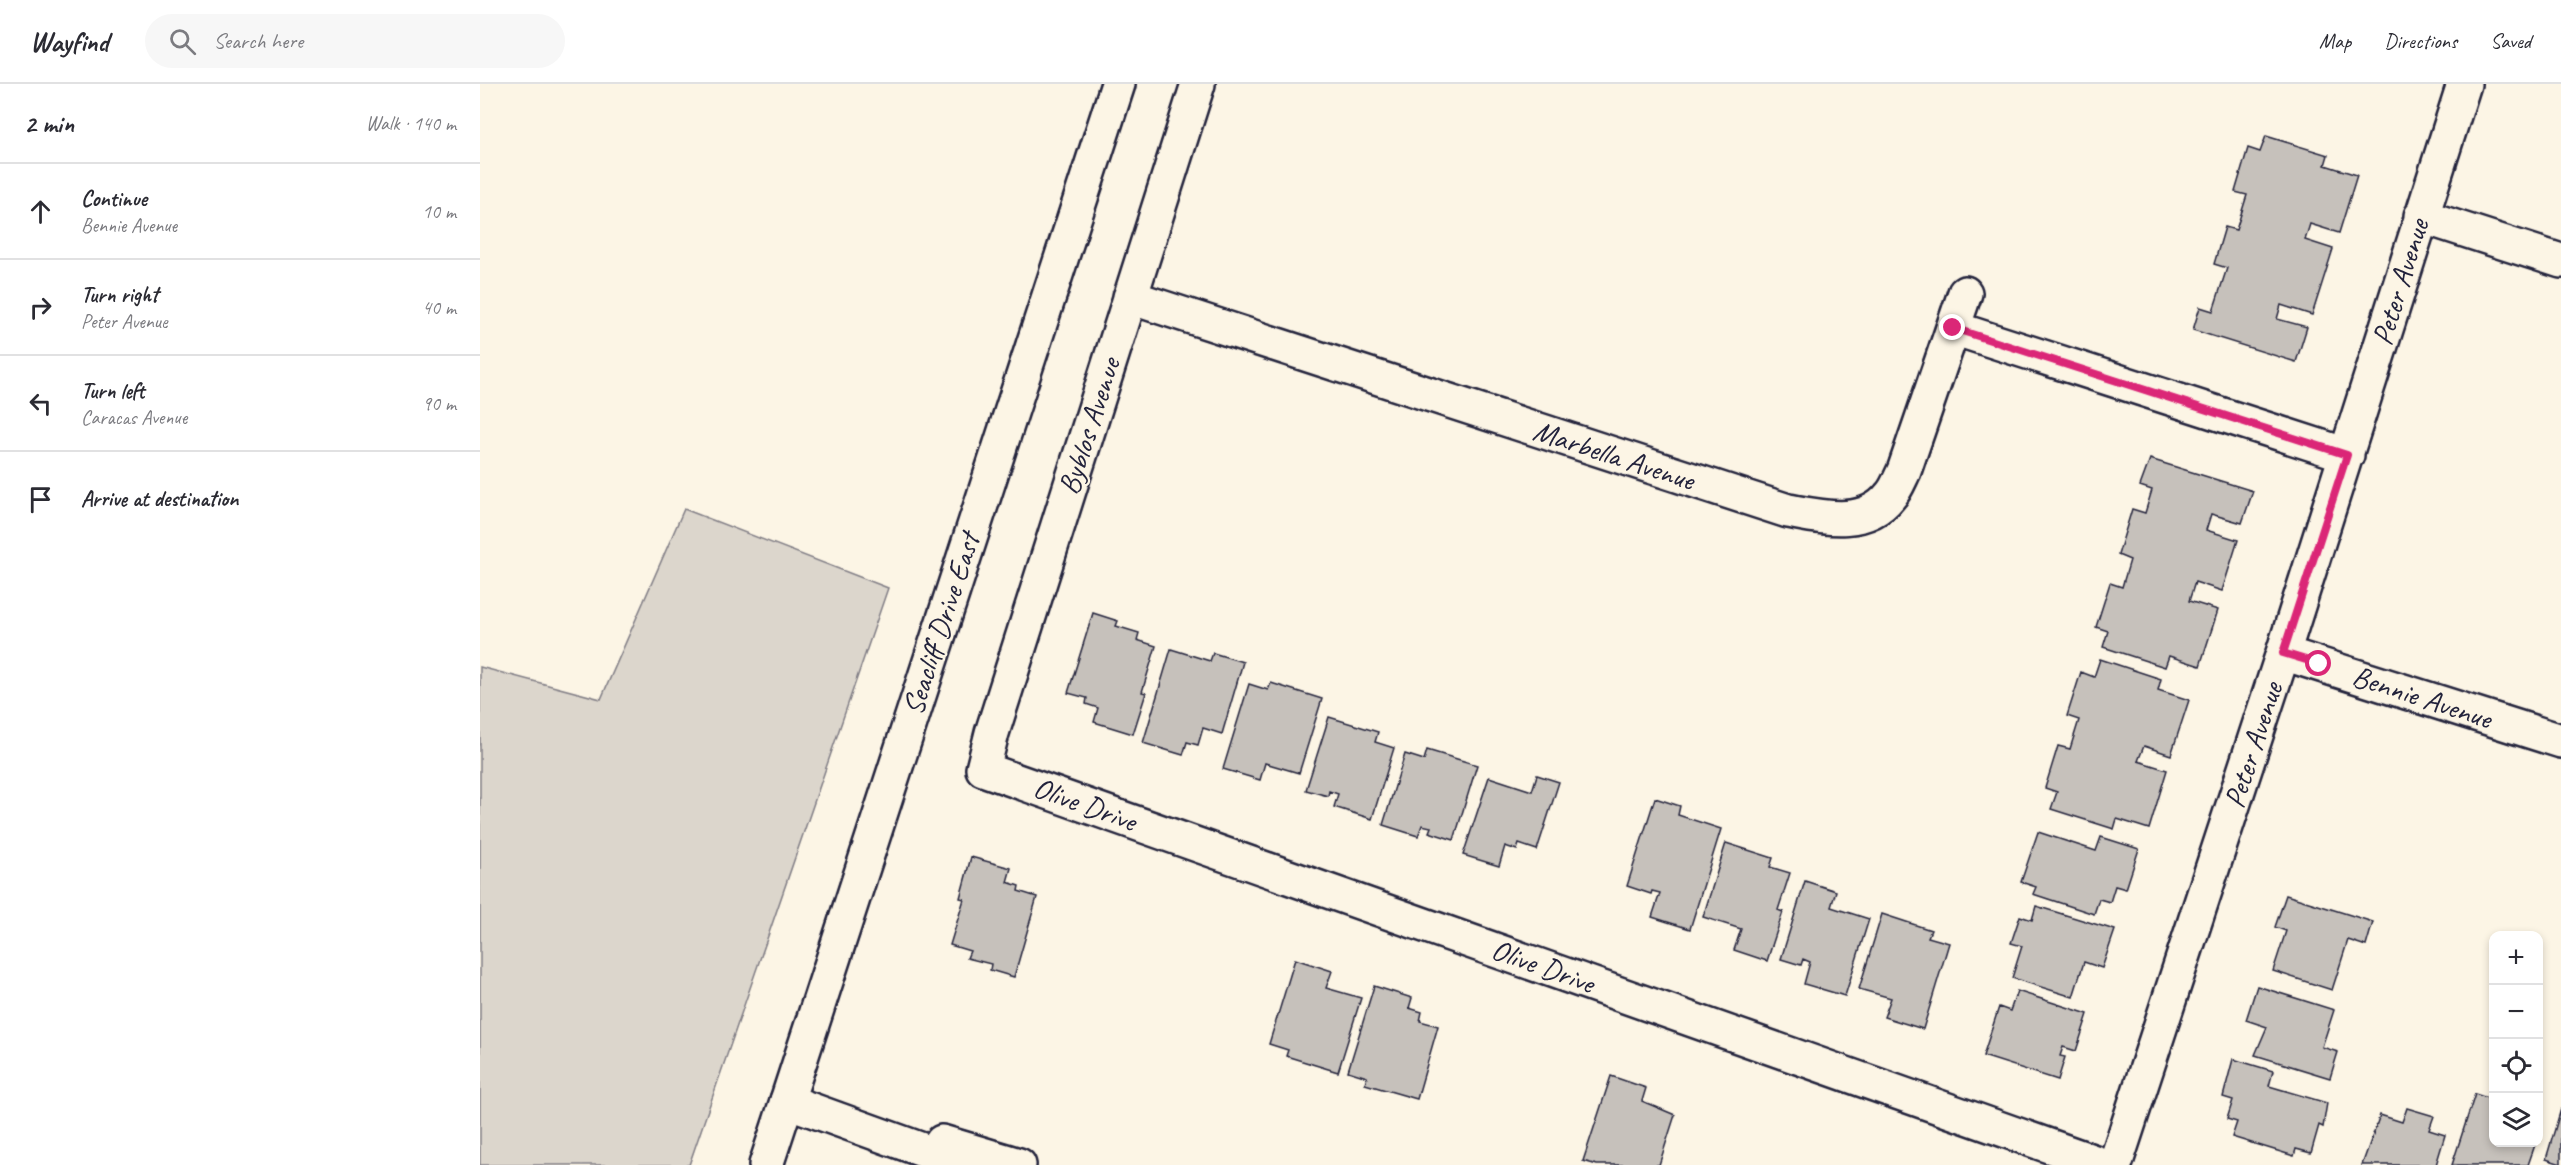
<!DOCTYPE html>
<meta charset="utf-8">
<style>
:root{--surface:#fff;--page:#f7f7f7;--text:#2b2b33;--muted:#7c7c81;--line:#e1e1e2}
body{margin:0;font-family:Caveat,sans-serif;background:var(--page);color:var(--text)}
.controls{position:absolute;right:18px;bottom:18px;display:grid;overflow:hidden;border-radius:12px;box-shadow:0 3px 9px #0003}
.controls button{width:54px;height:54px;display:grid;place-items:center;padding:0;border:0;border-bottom:2px solid var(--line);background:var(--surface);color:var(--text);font:30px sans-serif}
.stop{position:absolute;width:18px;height:18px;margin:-14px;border:4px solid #db2777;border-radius:50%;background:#fff}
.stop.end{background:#db2777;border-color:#fff;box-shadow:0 2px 6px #0008}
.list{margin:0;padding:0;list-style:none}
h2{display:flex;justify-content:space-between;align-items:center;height:78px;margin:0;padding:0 24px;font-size:26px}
h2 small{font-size:20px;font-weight:400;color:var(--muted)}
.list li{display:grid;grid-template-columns:39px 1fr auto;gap:18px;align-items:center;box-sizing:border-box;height:96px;padding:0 24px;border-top:2px solid var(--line)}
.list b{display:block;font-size:22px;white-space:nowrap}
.list p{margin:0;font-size:20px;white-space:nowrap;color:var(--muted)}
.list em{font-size:20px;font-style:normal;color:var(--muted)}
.icon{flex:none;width:33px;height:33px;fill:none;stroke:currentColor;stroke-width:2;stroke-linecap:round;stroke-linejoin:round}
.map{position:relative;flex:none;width:2081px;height:1081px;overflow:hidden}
header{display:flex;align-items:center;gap:36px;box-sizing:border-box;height:84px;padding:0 30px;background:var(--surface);border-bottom:2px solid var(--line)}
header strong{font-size:28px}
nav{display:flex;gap:33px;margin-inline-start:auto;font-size:21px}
.search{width:420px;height:54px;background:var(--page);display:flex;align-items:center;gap:15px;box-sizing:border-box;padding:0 21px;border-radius:33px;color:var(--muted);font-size:22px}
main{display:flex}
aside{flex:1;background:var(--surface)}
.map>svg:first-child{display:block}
.green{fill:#dcd6cc;stroke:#7f7c84;stroke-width:1.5}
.building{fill:#c6c1bb;stroke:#22223b;stroke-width:1.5}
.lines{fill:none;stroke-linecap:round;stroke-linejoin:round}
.minor-casing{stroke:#22223b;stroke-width:38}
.major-casing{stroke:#22223b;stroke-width:38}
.minor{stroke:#fcf5e5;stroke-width:33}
.major{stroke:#fcf5e5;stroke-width:33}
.route{stroke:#db2777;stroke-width:8}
.labels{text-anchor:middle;stroke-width:4.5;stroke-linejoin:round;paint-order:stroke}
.street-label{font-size:30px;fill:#22223b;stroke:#fcf5e5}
</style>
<header>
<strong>Wayfind</strong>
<div class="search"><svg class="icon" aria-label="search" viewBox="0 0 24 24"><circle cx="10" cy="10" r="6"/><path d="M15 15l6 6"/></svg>Search here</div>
<nav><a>Map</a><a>Directions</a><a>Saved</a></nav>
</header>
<main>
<aside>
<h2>2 min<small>Walk · 140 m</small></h2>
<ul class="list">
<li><svg class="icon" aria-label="ahead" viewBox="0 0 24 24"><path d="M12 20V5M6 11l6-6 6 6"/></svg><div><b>Continue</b><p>Bennie Avenue</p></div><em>10 m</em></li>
<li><svg class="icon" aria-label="right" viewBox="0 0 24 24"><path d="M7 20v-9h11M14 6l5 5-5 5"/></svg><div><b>Turn right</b><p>Peter Avenue</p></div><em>40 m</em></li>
<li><svg class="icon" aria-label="left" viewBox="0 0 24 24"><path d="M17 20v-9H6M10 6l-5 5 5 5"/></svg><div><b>Turn left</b><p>Caracas Avenue</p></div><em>90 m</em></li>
<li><svg class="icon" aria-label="arrive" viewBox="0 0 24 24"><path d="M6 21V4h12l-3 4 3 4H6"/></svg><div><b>Arrive at destination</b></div></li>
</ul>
</aside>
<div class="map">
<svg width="2081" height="1081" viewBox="0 0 2081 1081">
<rect width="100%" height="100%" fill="#fcf5e5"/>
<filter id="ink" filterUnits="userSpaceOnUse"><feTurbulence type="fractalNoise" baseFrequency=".0167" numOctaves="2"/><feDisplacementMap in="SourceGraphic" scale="12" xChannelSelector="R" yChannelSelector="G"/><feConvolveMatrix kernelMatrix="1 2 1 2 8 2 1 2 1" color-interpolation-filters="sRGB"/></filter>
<g filter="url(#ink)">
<!-- green -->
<path class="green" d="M 204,425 L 408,504 L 209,1081 L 0,1081 L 0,583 L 121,615 Z"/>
<!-- building -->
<path class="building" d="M 1786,52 L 1848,71 L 1845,81 L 1877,91 L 1859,149 L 1830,140 L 1825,156 L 1853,165 L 1832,231 L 1801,221 L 1797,235 L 1827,243 L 1816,278 L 1713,246 L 1720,223 L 1733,227 L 1747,184 L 1734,180 L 1745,143 L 1756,146 L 1767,111 L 1755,108 L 1768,64 L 1780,68 Z
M 1670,375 L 1773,407 L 1762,439 L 1731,430 L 1726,446 L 1758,456 L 1742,507 L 1715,498 L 1709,517 L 1738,526 L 1720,582 L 1689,572 L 1685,583 L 1623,563 L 1628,547 L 1616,543 L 1630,499 L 1642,503 L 1650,476 L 1638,471 L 1652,425 L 1665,429 L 1672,406 L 1660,402 Z
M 613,529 L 638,537 L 636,542 L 659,549 L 657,556 L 676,562 L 662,608 L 666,609 L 653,650 L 614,638 L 618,624 L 606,620 L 607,614 L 588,609 Z
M 691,565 L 730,577 L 733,569 L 763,578 L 742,650 L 723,644 L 718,661 L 707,658 L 703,671 L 663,659 Z
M 1620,575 L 1681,595 L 1678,606 L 1709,616 L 1691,671 L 1664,662 L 1658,677 L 1687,686 L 1669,745 L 1637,735 L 1634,745 L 1571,725 L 1577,708 L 1565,704 L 1578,662 L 1590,665 L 1599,636 L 1587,632 L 1601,588 L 1614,593 Z
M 791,599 L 842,615 L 819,689 L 785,679 L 780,696 L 743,685 L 769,600 L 788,606 Z
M 849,633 L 898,648 L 895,658 L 914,664 L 892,735 L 854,723 L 858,710 L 849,707 L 848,712 L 826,706 Z
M 947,666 L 997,681 L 974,756 L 949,748 L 951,743 L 942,741 L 938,752 L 903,741 L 925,670 L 944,676 Z
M 1057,691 L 1079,698 L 1057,766 L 1039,760 L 1037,766 L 1025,762 L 1019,782 L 983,771 L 1009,693 L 1052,707 Z
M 1175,714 L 1200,722 L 1198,731 L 1241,745 L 1210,845 L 1172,833 L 1180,809 L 1172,807 L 1171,810 L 1147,802 Z
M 1558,748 L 1616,767 L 1621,753 L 1659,765 L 1646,805 L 1635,802 L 1630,818 L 1619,815 L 1614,830 L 1553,810 L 1556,803 L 1541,798 Z
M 1246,759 L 1293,774 L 1290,783 L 1310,789 L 1298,826 L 1303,828 L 1287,877 L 1254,866 L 1261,845 L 1223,833 Z
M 491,773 L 531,784 L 527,798 L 539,802 L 538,807 L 557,813 L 534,893 L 510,886 L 511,880 L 487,874 L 490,867 L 470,861 L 484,815 L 480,814 Z
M 1325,797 L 1356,807 L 1351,823 L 1389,835 L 1365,912 L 1324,900 L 1330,878 L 1323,875 L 1321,881 L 1301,875 Z
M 1806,811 L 1893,838 L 1886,862 L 1868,856 L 1852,906 L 1793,887 L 1806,847 L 1795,843 Z
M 1556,822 L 1635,846 L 1622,884 L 1604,878 L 1593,913 L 1532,894 L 1542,862 L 1531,859 L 1540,832 L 1552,836 Z
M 1402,830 L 1451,846 L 1448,853 L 1469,859 L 1443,945 L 1404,933 L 1411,914 L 1379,905 Z
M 815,875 L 852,887 L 846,904 L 881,914 L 858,988 L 806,972 L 808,966 L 789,960 Z
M 894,902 L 932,914 L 929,924 L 942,928 L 940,937 L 958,942 L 937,1015 L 885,1000 L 887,993 L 868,987 Z
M 1777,902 L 1854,926 L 1842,963 L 1858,968 L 1850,994 L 1775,971 L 1787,943 L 1766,936 Z
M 1537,907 L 1608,930 L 1596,967 L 1583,963 L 1580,972 L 1585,973 L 1578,996 L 1503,972 L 1519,923 L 1530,927 Z
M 1753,975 L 1793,987 L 1789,1002 L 1847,1019 L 1843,1043 L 1839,1041 L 1831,1069 L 1816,1065 L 1814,1072 L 1752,1053 L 1757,1038 L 1747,1035 L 1753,1016 L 1743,1013 Z
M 1131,992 L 1166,1004 L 1162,1017 L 1195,1031 L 1179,1081 L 1117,1081 L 1103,1077 Z
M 1995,1010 L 2014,1016 L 2014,1058 L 2056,1058 L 2048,1081 L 1972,1081 Z
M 1927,1024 L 1954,1032 L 1949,1046 L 1965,1051 L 1956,1081 L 1882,1081 L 1900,1031 L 1922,1038 Z
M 2081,1025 L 2081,1080 L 2066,1075 Z"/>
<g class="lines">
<defs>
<path id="minor" d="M 718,0 L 512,649 L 503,685 L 1623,1081
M 1941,132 L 2081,177
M 650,213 L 1308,427 C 1342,433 1385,444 1410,412 C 1416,406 1420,395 1424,387 L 1485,209
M 1473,244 L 1867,371
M 1803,569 L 2081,657
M 286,1081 L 307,1017
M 1635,1081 L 1803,569 L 1984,0"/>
<path id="major" d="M 462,1058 L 539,1081
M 484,1081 L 307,1017 L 638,0"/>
</defs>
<!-- minor casing -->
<use href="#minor" class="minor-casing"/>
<!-- major casing -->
<use href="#major" class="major-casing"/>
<!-- minor -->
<use href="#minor" class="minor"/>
<!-- major -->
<use href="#major" class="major"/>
</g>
</g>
<g class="lines" filter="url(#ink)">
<!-- route -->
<path class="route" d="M 1473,244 L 1867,371 L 1803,569 L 1839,580"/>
</g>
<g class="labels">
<!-- street labels -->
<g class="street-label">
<text transform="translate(1920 198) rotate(-73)" y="10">Peter Avenue</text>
<text transform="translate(609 342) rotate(-72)" y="10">Byblos Avenue</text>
<text transform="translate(1134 371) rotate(18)" y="10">Marbella Avenue</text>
<text transform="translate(461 540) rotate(-72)" y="10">Seacliff Drive East</text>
<text transform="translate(1942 613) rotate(18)" y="10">Bennie Avenue</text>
<text transform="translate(1773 661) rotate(-72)" y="10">Peter Avenue</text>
<text transform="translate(605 720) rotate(20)" y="10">Olive Drive</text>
<text transform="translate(1063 882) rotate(20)" y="10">Olive Drive</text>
</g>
</g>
</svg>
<div class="controls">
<button>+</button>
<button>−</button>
<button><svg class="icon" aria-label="locate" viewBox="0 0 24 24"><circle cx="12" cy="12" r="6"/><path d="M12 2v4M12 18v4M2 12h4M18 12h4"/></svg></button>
<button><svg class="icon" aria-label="layers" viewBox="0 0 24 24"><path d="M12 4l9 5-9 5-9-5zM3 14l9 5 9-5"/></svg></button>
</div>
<div class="stop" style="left:1839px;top:580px"></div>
<div class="stop end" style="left:1473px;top:244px"></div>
</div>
</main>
